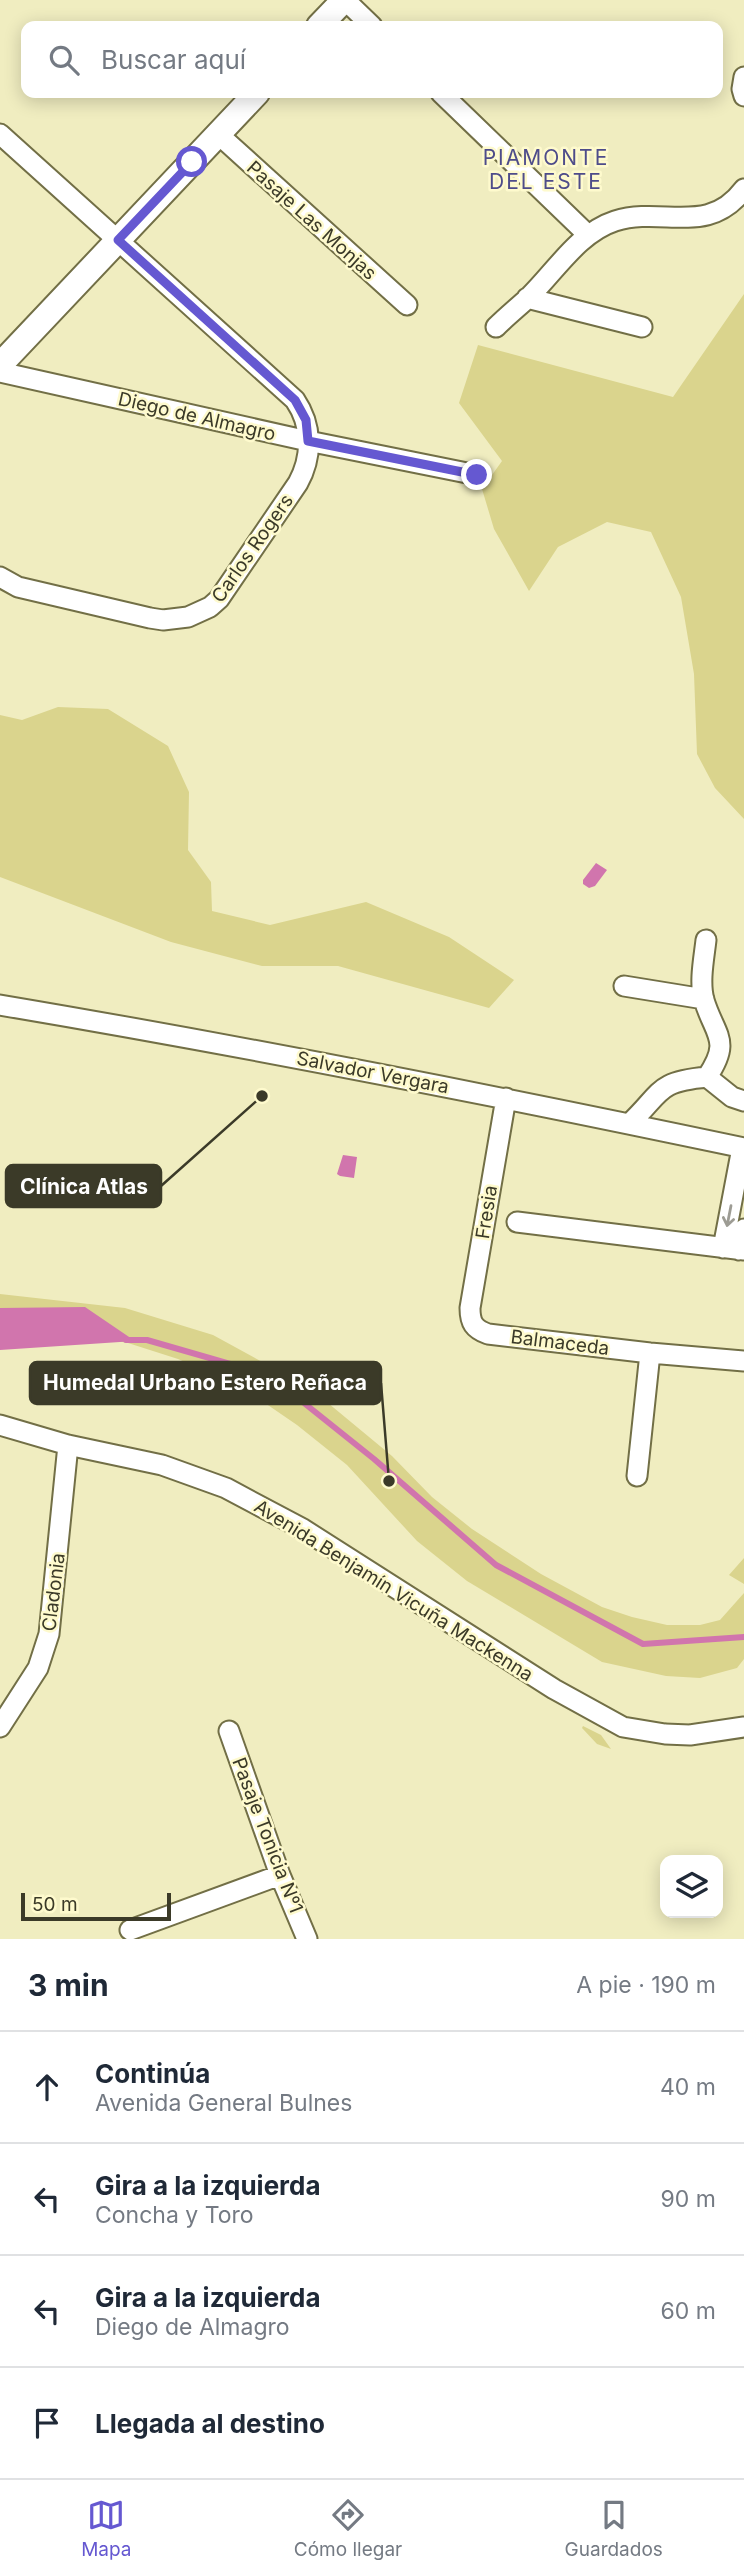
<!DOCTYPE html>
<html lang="es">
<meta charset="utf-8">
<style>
:root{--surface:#fff;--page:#f2f2f3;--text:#1f2937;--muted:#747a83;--line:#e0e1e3;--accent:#6558d1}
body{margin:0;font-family:Inter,sans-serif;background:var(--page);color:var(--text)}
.controls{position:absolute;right:21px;bottom:21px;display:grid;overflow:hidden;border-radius:14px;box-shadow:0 4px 18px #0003}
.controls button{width:63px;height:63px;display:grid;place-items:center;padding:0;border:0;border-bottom:2px solid var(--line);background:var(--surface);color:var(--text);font:35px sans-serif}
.scale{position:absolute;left:21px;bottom:18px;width:150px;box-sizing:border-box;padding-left:7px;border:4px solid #3b3a28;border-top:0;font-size:19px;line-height:24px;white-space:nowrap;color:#3b3a28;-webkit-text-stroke:5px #fefacd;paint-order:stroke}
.stop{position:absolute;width:21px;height:21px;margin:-16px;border:5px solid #6558d1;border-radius:50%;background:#fff}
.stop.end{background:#6558d1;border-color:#fff;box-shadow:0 2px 7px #0008}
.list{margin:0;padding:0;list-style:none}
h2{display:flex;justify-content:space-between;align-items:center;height:91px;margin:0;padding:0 28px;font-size:30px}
h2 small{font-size:23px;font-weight:400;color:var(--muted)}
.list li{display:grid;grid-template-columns:46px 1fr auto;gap:21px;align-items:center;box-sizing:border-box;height:112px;padding:0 28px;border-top:2px solid var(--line)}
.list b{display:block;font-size:26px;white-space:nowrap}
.list p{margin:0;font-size:23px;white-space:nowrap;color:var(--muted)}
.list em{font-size:23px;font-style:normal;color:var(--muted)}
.icon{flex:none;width:38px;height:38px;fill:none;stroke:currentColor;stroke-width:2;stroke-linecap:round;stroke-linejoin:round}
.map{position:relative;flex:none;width:744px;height:1939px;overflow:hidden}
.search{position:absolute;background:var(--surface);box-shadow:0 4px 18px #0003;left:21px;right:21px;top:21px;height:77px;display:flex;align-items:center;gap:18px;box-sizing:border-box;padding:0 24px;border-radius:14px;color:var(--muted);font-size:26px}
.sheet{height:539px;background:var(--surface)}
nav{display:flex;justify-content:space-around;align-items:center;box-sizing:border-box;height:98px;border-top:2px solid var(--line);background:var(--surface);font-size:19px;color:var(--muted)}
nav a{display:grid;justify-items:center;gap:4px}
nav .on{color:var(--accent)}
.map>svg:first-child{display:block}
.green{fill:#dad48d}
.water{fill:#d175ad}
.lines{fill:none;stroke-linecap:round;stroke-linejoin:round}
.stream{stroke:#d175ad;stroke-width:6}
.minor-casing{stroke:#726f46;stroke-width:23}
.tertiary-casing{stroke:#726f46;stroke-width:28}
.minor{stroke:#fff;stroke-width:19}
.tertiary{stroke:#fff;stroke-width:24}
.oneway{stroke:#9d9c94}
.route{stroke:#6558d1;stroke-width:9}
.labels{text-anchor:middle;stroke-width:5;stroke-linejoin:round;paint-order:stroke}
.street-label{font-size:19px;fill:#3b3a28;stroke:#fefacd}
.neighbourhood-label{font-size:21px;letter-spacing:2px;fill:#4e4c8a;stroke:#fefacd}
.leader{fill:none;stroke:#3b3a28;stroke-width:2.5}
.callout-dot{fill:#3b3a28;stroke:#fefacd;stroke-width:2.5}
.callout{fill:#3b3a28;stroke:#3b3a28;stroke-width:2.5}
.callout-label{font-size:21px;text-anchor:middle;font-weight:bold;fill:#fff}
</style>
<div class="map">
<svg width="744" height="1939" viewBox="0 0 744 1939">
<rect width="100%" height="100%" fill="#f0edc0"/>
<!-- green -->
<path class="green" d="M 744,294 L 744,819 L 715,788 L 697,754 L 694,674 L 681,597 L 651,532 L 607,522 L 558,547 L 529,591 L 494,529 L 482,489 L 502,461 L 459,403 L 478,345 L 673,397 Z
M 58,707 L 108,709 L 168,746 L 189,792 L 188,850 L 211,882 L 212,911 L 270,925 L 366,902 L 449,937 L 514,980 L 489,1008 L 338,966 L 262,966 L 171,942 L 0,877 L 0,715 L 22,720 Z
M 0,1294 L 125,1308 L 213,1335 L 277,1370 L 328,1403 L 392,1456 L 432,1497 L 472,1529 L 541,1574 L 602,1607 L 632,1617 L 667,1625 L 700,1625 L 720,1620 L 744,1593 L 744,1659 L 737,1668 L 700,1678 L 666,1676 L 602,1662 L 467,1581 L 417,1541 L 347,1465 L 297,1425 L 240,1386 L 178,1359 L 128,1343 L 70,1333 L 0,1330 Z
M 744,1558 L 744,1584 L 729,1575 Z
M 583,1726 L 601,1735 L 611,1749 L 597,1744 L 582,1728 Z"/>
<!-- water -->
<path class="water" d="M 596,863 L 607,870 L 595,886 L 589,888 L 583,884 L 583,880 Z
M 343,1155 L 357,1157 L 354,1178 L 340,1176 L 337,1174 Z
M 85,1307 L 135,1341 L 0,1350 L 0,1308 Z"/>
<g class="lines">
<!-- stream -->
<path class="stream" d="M 126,1340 L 147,1340 L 269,1375 L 374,1459 L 496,1565 L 643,1644 L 744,1637"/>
<defs>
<path id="minor" d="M 345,0 L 372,26
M 744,77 L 742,89 L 744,96
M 441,93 L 588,235
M 0,134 L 295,400 C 312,425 313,456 298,483 L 219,599 L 210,607 L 188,617 L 163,620 L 150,618 L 18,587 L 0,577
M 218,134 L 407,305
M 527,298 L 642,327
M 496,327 C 506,317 517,308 528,298 C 555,272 578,233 615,221 C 664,206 708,237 744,189
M 0,372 L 308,441 L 477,475
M 624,986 L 704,999
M 0,1005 C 249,1047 497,1096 744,1148
M 707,1077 L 732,1097 L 744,1101
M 506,1098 L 470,1308 C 470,1323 474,1329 488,1334 L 650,1353 L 744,1361
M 629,1124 C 663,1092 655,1082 707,1077 C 732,1040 715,1036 704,1000 C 699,982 704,958 706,940
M 517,1222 L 744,1250
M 723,1248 L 742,1148
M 739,1250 L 744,1229
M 0,1425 L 68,1445 L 162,1465 L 226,1488 L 303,1529 L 554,1689 L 623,1727 L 665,1734 L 690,1735 L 744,1727
M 637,1476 L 650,1353
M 0,1727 L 38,1668 L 49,1634 L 68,1445
M 229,1731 L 280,1875 L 307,1939
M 130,1930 L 280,1875"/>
<path id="tertiary" d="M 319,26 L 344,0
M 0,365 L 257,93"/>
</defs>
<!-- minor casing -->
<use href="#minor" class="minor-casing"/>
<!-- tertiary casing -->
<use href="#tertiary" class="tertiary-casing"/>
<!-- minor -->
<use href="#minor" class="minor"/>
<!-- tertiary -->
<use href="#tertiary" class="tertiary"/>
</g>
<!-- one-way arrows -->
<defs><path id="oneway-shaft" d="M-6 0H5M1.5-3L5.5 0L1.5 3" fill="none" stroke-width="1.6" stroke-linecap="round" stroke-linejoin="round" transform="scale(1.75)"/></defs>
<use class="oneway" href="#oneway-shaft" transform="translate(729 1216) rotate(101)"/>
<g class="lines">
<!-- route -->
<path class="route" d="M 192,162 L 118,240 L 295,400 L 306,420 L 308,441 L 477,475"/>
</g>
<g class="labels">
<!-- street labels -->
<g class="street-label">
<text transform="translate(312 220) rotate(42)" y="7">Pasaje Las Monjas</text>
<text transform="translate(197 416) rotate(13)" y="7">Diego de Almagro</text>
<text transform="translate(252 548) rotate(-55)" y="7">Carlos Rogers</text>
<text transform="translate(373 1072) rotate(11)" y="7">Salvador Vergara</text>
<text transform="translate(486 1212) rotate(-81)" y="7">Fresia</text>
<text transform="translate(560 1342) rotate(7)" y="7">Balmaceda</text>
<text transform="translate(394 1590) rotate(32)" y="7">Avenida Benjamín Vicuña Mackenna</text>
<text transform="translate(53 1592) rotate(-83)" y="7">Cladonia</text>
<text transform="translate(268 1835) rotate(69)" y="7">Pasaje Tonicia Nº1</text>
</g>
<!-- neighbourhood labels -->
<g class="neighbourhood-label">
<text x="546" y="165">PIAMONTE<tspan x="546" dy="24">DEL ESTE</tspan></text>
</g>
</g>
<!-- callouts -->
<path class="leader" d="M262 1096L161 1186M389 1481L381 1383"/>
<g class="callout-dot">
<circle cx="262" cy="1096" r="7"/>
<circle cx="389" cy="1481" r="7"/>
</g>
<g class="callout">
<rect x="6" y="1165" width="155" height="42" rx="7"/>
<rect x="30" y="1362" width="351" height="42" rx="7"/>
</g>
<g class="callout-label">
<text x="84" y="1194">Clínica Atlas</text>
<text x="205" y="1390">Humedal Urbano Estero Reñaca</text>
</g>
</svg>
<div class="controls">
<button><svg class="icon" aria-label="layers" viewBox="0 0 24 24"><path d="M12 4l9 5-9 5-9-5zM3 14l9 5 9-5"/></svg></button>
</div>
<div class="scale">50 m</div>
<div class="stop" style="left:192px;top:162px"></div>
<div class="stop end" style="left:477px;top:475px"></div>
<div class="search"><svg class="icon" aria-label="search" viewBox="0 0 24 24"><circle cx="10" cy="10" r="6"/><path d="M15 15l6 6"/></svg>Buscar aquí</div>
</div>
<section class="sheet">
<h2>3 min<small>A pie · 190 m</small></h2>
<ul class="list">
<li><svg class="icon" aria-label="ahead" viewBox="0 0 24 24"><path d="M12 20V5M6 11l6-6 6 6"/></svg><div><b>Continúa</b><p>Avenida General Bulnes</p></div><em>40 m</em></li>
<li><svg class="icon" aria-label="left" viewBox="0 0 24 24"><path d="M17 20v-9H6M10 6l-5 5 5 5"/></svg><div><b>Gira a la izquierda</b><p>Concha y Toro</p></div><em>90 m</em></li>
<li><svg class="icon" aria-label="left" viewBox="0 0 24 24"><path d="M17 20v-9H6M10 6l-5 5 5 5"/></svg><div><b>Gira a la izquierda</b><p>Diego de Almagro</p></div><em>60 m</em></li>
<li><svg class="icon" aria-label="arrive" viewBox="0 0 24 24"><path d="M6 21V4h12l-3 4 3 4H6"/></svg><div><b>Llegada al destino</b></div></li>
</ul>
</section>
<nav>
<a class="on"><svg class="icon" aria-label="map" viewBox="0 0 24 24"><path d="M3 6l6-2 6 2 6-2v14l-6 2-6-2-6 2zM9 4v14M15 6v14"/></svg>Mapa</a>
<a><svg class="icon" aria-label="directions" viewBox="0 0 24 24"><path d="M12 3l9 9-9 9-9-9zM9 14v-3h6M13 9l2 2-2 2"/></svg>Cómo llegar</a>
<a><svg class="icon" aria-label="saved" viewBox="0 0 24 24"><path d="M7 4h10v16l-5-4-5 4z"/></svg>Guardados</a>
</nav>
